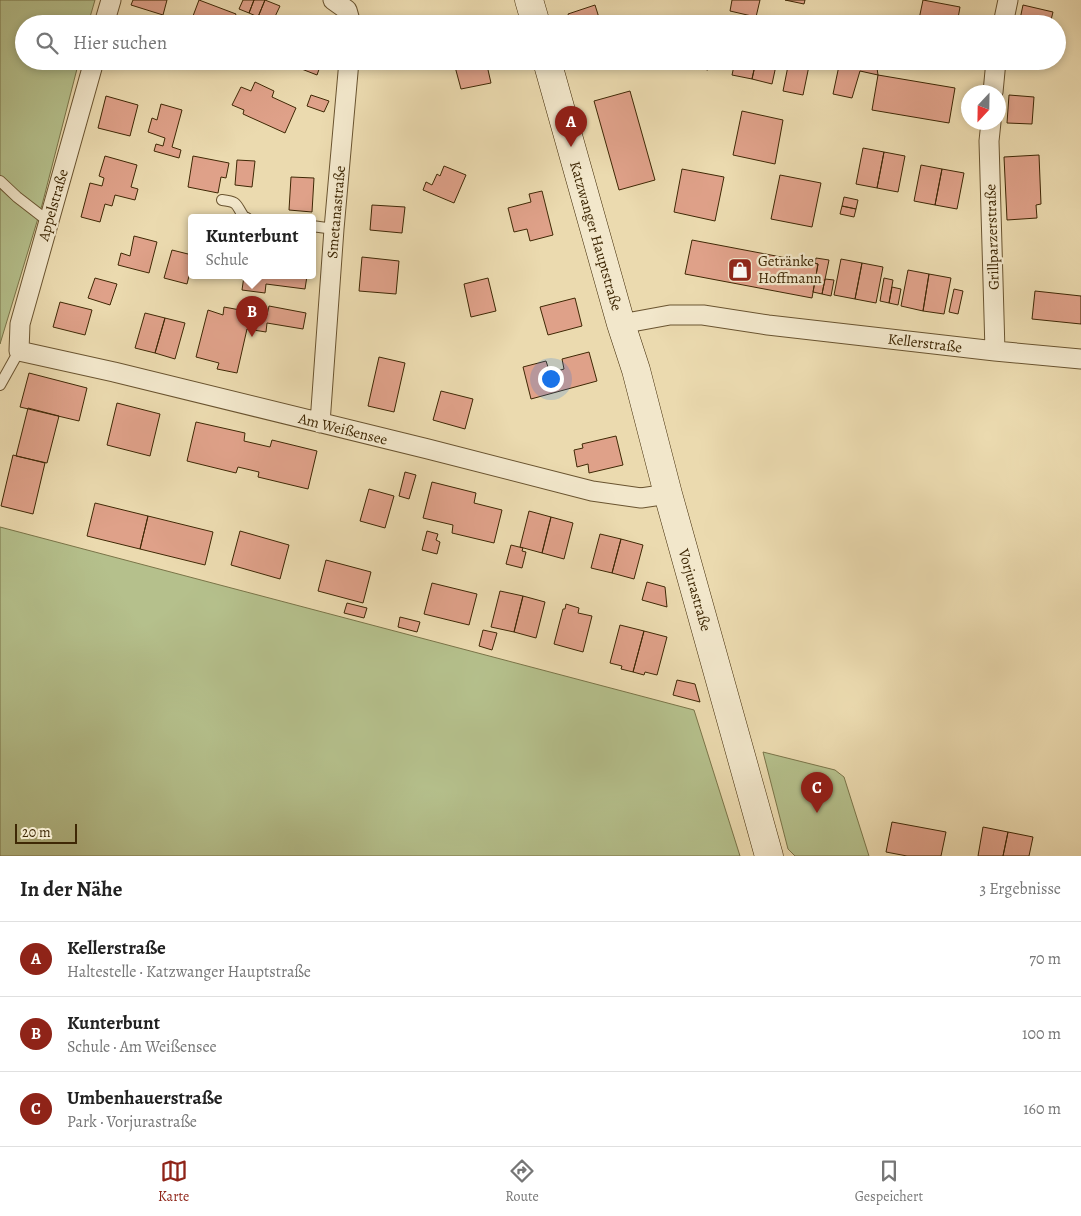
<!DOCTYPE html>
<html lang="de">
<meta charset="utf-8">
<style>
:root{--surface:#fff;--page:#f2f2f2;--text:#222;--muted:#767676;--line:#e0e0e0;--accent:#8f2418}
body{margin:0;font-family:Alegreya,serif;background:var(--page);color:var(--text)}
.compass{position:absolute;left:961px;top:85px;width:45px;height:45px;border-radius:50%;background:var(--surface);box-shadow:0 2px 8px #0003;rotate:202deg}
.scale{position:absolute;left:15px;bottom:12px;width:62px;box-sizing:border-box;padding-left:5px;border:2px solid #3f2805;border-top:0;font-size:14px;line-height:18px;white-space:nowrap;color:#3f2805;-webkit-text-stroke:4px #f2e7cb;paint-order:stroke}
.you{position:absolute;left:550px;top:378px;width:18px;height:18px;margin:-12px;border:4px solid #fff;border-radius:50%;background:#1a73e8;box-shadow:0 0 0 8px #1a73e833}
.badge{display:grid;place-items:center;width:32px;height:32px;border-radius:50%;background:var(--accent);color:#fff;font-size:16px;font-weight:700}
.pin{position:absolute;translate:-50% -41px;filter:drop-shadow(0 1px 2px #0008)}
.pin::after{content:'';position:absolute;top:26px;width:18px;height:15px;background:inherit;clip-path:polygon(0 0,100% 0,50% 100%)}
.popup{position:absolute;left:188px;top:214px;width:128px;height:65px;box-sizing:border-box;display:grid;place-content:center;border-radius:5px;background:var(--surface);filter:drop-shadow(0 1px 4px #0005);font-size:16px;white-space:nowrap;color:var(--muted)}
.popup b{font-size:19px;color:var(--text)}
.popup::after{content:'';position:absolute;left:50%;top:100%;margin-left:-10px;border:10px solid transparent;border-top-color:var(--surface)}
.list{margin:0;padding:0;list-style:none}
h2{display:flex;justify-content:space-between;align-items:center;height:65px;margin:0;padding:0 20px;font-size:21px}
h2 small{font-size:16px;font-weight:400;color:var(--muted)}
.list li{display:grid;grid-template-columns:32px 1fr auto;gap:15px;align-items:center;box-sizing:border-box;height:75px;padding:0 20px;border-top:1px solid var(--line)}
.list b{display:block;font-size:19px;white-space:nowrap}
.list p{margin:0;font-size:16px;white-space:nowrap;color:var(--muted)}
.list em{font-size:16px;font-style:normal;color:var(--muted)}
.icon{flex:none;width:28px;height:28px;fill:none;stroke:currentColor;stroke-width:2;stroke-linecap:round;stroke-linejoin:round}
.map{position:relative;flex:none;width:1081px;height:856px;overflow:hidden}
.search{position:absolute;background:var(--surface);box-shadow:0 2px 8px #0003;left:15px;right:15px;top:15px;height:55px;display:flex;align-items:center;gap:12px;box-sizing:border-box;padding:0 18px;border-radius:28px;color:var(--muted);font-size:19px}
.sheet{height:290px;background:var(--surface)}
nav{display:flex;justify-content:space-around;align-items:center;box-sizing:border-box;height:70px;border-top:1px solid var(--line);background:var(--surface);font-size:14px;color:var(--muted)}
nav a{display:grid;justify-items:center;gap:2px}
nav .on{color:var(--accent)}
.map>svg:first-child{display:block}
.green{fill:#b5c08c;stroke:#7a7448}
.building{fill:#dfa189;stroke:#3f2805}
.lines{fill:none;stroke-linecap:round;stroke-linejoin:round}
.lane-casing{stroke:#6a5430;stroke-width:12}
.street-casing{stroke:#6a5430;stroke-width:21}
.secondary-casing{stroke:#3f2805;stroke-width:29}
.lane{stroke:#f2e7cb;stroke-width:10}
.street{stroke:#f2e7cb;stroke-width:19}
.secondary{stroke:#f2e7cb;stroke-width:28}
.labels{text-anchor:middle;stroke-width:4.5;stroke-linejoin:round;paint-order:stroke}
.street-label{font-size:15px;fill:#3f2805;stroke:#f2e7cb}
.poi-label{font-size:15px;fill:#3f2805;stroke:#f2e7cb;text-anchor:start}
</style>
<div class="map">
<svg width="1081" height="856" viewBox="0 0 1081 856">
<rect width="100%" height="100%" fill="#ebdaaf"/>
<filter id="stains"><feTurbulence type="fractalNoise" baseFrequency=".004" numOctaves="4"/><feColorMatrix values="0 0 0 0 .2 0 0 0 0 .09 0 0 0 0 .02 0 0 0 .5 -.17"/></filter>
<radialGradient id="worn" r=".72"><stop offset=".6" stop-color="#630" stop-opacity="0"/><stop offset="1" stop-color="#630" stop-opacity=".3"/></radialGradient>
<!-- green -->
<path class="green" d="M 0,0 L 95,0 L 88,24 L 24,24 L 24,61 L 79,61 L 42,205 L 0,344 Z
M 0,527 L 694,710 L 740,856 L 0,856 Z
M 763,752 L 835,770 L 844,777 L 869,856 L 795,856 L 788,849 Z"/>
<!-- building -->
<path class="building" d="M 133,0 L 167,0 L 163,15 L 131,5 Z
M 199,0 L 236,14 L 232,24 L 190,24 Z
M 243,0 L 254,0 L 249,13 L 239,9 Z
M 254,0 L 265,0 L 258,17 L 249,13 Z
M 265,0 L 280,6 L 272,23 L 258,17 Z
M 732,0 L 760,0 L 756,17 L 730,11 Z
M 785,0 L 805,0 L 804,4 Z
M 923,0 L 960,7 L 957,24 L 918,24 Z
M 595,5 L 601,24 L 571,24 L 568,14 Z
M 1023,5 L 1053,12 L 1050,24 L 1019,24 Z
M 381,19 L 418,23 L 418,24 L 381,24 Z
M 281,61 L 322,61 L 317,75 Z
M 459,61 L 486,61 L 491,83 L 461,89 L 454,63 Z
M 667,61 L 689,61 L 688,66 Z
M 689,61 L 710,61 L 708,70 L 688,66 Z
M 723,61 L 732,61 L 731,67 L 722,64 Z
M 735,61 L 756,61 L 752,79 L 732,75 Z
M 756,61 L 777,61 L 772,84 L 752,79 Z
M 789,61 L 810,61 L 803,95 L 783,91 Z
M 840,61 L 876,61 L 878,75 L 860,71 L 852,98 L 833,94 Z
M 878,75 L 955,88 L 949,123 L 872,110 Z
M 255,82 L 274,91 L 272,97 L 296,108 L 285,133 L 243,114 L 244,110 L 232,105 L 241,87 L 251,91 Z
M 630,91 L 655,180 L 619,190 L 594,101 Z
M 311,95 L 329,101 L 324,112 L 307,106 Z
M 1009,95 L 1034,97 L 1032,124 L 1007,123 Z
M 106,96 L 138,105 L 130,136 L 98,128 Z
M 161,104 L 182,110 L 172,147 L 181,150 L 179,158 L 154,151 L 156,144 L 163,146 L 165,138 L 148,132 L 152,118 L 157,120 Z
M 742,111 L 783,120 L 775,164 L 733,155 Z
M 863,148 L 884,152 L 877,188 L 856,184 Z
M 884,152 L 905,156 L 898,192 L 877,188 Z
M 1039,155 L 1041,204 L 1036,205 L 1037,218 L 1007,220 L 1004,157 Z
M 105,156 L 137,165 L 131,187 L 138,189 L 135,200 L 115,195 L 112,206 L 105,204 L 100,222 L 81,217 L 90,183 L 102,186 L 104,178 L 99,176 Z
M 193,156 L 229,163 L 226,178 L 221,177 L 218,193 L 188,187 Z
M 237,160 L 255,161 L 252,187 L 235,185 Z
M 921,165 L 942,169 L 935,205 L 914,201 Z
M 444,166 L 466,175 L 454,203 L 423,190 L 426,182 L 432,185 L 437,174 L 440,176 Z
M 682,169 L 724,177 L 715,221 L 674,212 Z
M 942,169 L 964,173 L 957,209 L 935,205 Z
M 780,175 L 821,183 L 812,227 L 771,219 Z
M 291,177 L 314,178 L 312,212 L 289,210 Z
M 542,191 L 553,235 L 530,241 L 527,229 L 514,232 L 508,208 L 531,202 L 529,194 Z
M 844,197 L 858,200 L 856,209 L 842,206 Z
M 372,205 L 405,207 L 402,233 L 370,230 Z
M 842,206 L 856,209 L 854,217 L 840,214 Z
M 134,236 L 157,242 L 149,273 L 118,265 L 121,253 L 130,256 Z
M 692,240 L 818,264 L 812,298 L 685,274 Z
M 172,250 L 192,255 L 192,264 L 187,284 L 164,278 Z
M 362,257 L 399,261 L 396,294 L 359,291 Z
M 816,258 L 829,260 L 822,294 L 813,292 L 818,264 L 815,263 Z
M 841,259 L 862,263 L 855,299 L 834,295 Z
M 862,263 L 883,267 L 876,303 L 855,299 Z
M 908,270 L 929,274 L 923,311 L 901,306 Z
M 929,274 L 951,278 L 944,314 L 923,311 Z
M 244,276 L 307,276 L 305,289 L 266,284 L 265,293 L 242,290 Z
M 95,278 L 117,284 L 110,305 L 88,298 Z
M 488,278 L 496,311 L 471,317 L 464,284 Z
M 884,278 L 893,280 L 889,303 L 880,301 Z
M 825,279 L 834,280 L 831,296 L 822,294 Z
M 892,287 L 901,289 L 898,305 L 889,303 Z
M 954,289 L 963,291 L 958,314 L 949,312 Z
M 1035,291 L 1081,296 L 1081,324 L 1032,319 Z
M 575,298 L 582,326 L 548,335 L 540,307 Z
M 60,302 L 92,310 L 85,335 L 53,327 Z
M 269,306 L 306,313 L 303,329 L 267,323 L 266,332 L 247,329 L 237,373 L 217,369 L 219,363 L 196,357 L 208,310 L 223,315 L 224,307 L 267,315 Z
M 145,313 L 165,318 L 155,353 L 135,348 Z
M 165,318 L 185,323 L 175,359 L 155,353 Z
M 589,352 L 597,381 L 531,399 L 523,367 L 546,361 L 550,373 L 564,369 L 562,359 Z
M 379,357 L 405,363 L 394,412 L 368,406 Z
M 29,373 L 87,388 L 79,421 L 20,407 Z
M 441,391 L 473,399 L 465,429 L 433,420 Z
M 117,403 L 160,414 L 150,456 L 107,445 Z
M 28,408 L 59,416 L 47,463 L 16,456 Z
M 196,422 L 245,433 L 244,441 L 270,447 L 272,440 L 317,451 L 308,489 L 258,477 L 259,472 L 238,467 L 236,473 L 187,461 Z
M 616,436 L 623,465 L 589,473 L 588,464 L 577,467 L 574,450 L 583,448 L 582,444 Z
M 13,455 L 45,463 L 33,514 L 1,506 Z
M 405,472 L 416,475 L 409,499 L 399,496 Z
M 432,482 L 476,493 L 474,503 L 502,510 L 494,543 L 452,533 L 453,525 L 423,518 Z
M 369,489 L 394,496 L 385,528 L 360,521 Z
M 95,503 L 148,516 L 140,549 L 87,536 Z
M 529,511 L 551,517 L 542,553 L 520,547 Z
M 148,516 L 213,532 L 205,565 L 140,549 Z
M 551,517 L 573,523 L 564,559 L 542,553 Z
M 240,531 L 289,545 L 280,579 L 231,565 Z
M 427,531 L 438,534 L 436,540 L 440,542 L 437,554 L 422,550 Z
M 600,534 L 621,539 L 612,573 L 591,568 Z
M 621,539 L 643,545 L 634,579 L 612,573 Z
M 511,545 L 523,548 L 522,551 L 526,552 L 522,568 L 506,564 Z
M 326,560 L 371,572 L 363,603 L 318,591 Z
M 647,582 L 665,587 L 667,607 L 642,600 Z
M 432,583 L 477,594 L 469,625 L 424,614 Z
M 500,591 L 523,596 L 514,632 L 491,627 Z
M 523,596 L 545,602 L 536,638 L 514,632 Z
M 347,603 L 367,608 L 364,618 L 344,613 Z
M 566,604 L 579,608 L 578,613 L 592,616 L 583,652 L 554,644 L 563,609 L 565,609 Z
M 400,617 L 420,622 L 417,632 L 398,627 Z
M 620,625 L 644,631 L 633,672 L 621,669 L 622,666 L 610,663 Z
M 483,630 L 497,633 L 492,650 L 479,646 Z
M 644,631 L 667,637 L 657,675 L 645,672 L 644,675 L 633,672 Z
M 677,680 L 695,684 L 700,702 L 673,695 Z
M 892,822 L 946,832 L 941,856 L 907,856 L 886,852 Z
M 983,827 L 1008,832 L 1003,856 L 978,856 Z
M 1008,832 L 1033,837 L 1029,856 L 1003,856 Z"/>
<g class="lines">
<defs>
<path id="lane" d="M 0,181 L 17,197 L 48,221
M 222,200 C 239,202 235,204 244,217 L 247,218
M 312,226 L 334,229
M 0,385 L 19,351"/>
<path id="street" d="M 333,0 L 347,10 L 351,24
M 104,24 L 111,0
M 1003,24 L 1008,0
M 94,61 L 20,324 L 19,351 L 114,372 L 428,449 L 592,491 L 641,498 L 668,494
M 993,92 L 996,61
M 991,122 L 989,141 L 995,351
M 621,324 L 670,315 L 703,315 L 768,325 L 995,351 L 1081,359
M 320,423 L 334,229 L 349,61"/>
<path id="secondary" d="M 529,0 L 536,24
M 547,61 L 621,324 L 636,370 L 668,494 L 769,856"/>
</defs>
<!-- lane casing -->
<use href="#lane" class="lane-casing"/>
<!-- street casing -->
<use href="#street" class="street-casing"/>
<!-- secondary casing -->
<use href="#secondary" class="secondary-casing"/>
<!-- lane -->
<use href="#lane" class="lane"/>
<!-- street -->
<use href="#street" class="street"/>
<!-- secondary -->
<use href="#secondary" class="secondary"/>
</g>
<!-- icons -->
<defs>
<symbol id="shop-square" viewBox="-11 -11 22 22"><rect x="-9" y="-9" width="18" height="18" rx="4" fill="#8f2418" stroke="#f2e7cb"/><path d="M-5-2.5h2.3a2.7 3.5 0 0 1 5.4 0H5L5.5 6h-11ZM-1.5-2.5h3a1.5 2.3 0 0 0-3 0Z" fill="#fff"/></symbol>
</defs>
<g fill-rule="evenodd">
<use href="#shop-square" x="726" y="256" width="28" height="28"/>
</g>
<g class="labels">
<!-- street labels -->
<g class="street-label">
<text transform="translate(53 205) rotate(-74)" y="5">Appelstraße</text>
<text transform="translate(336 212) rotate(-85)" y="5">Smetanastraße</text>
<text transform="translate(596 236) rotate(74)" y="5">Katzwanger Hauptstraße</text>
<text transform="translate(992 237) rotate(-92)" y="5">Grillparzerstraße</text>
<text transform="translate(925 343) rotate(7)" y="5">Kellerstraße</text>
<text transform="translate(343 429) rotate(14)" y="5">Am Weißensee</text>
<text transform="translate(695 590) rotate(74)" y="5">Vorjurastraße</text>
</g>
<!-- poi labels -->
<g class="poi-label">
<text x="758" y="266">Getränke<tspan x="758" dy="17">Hoffmann</tspan></text>
</g>
</g>
<rect width="100%" height="100%" filter="url(#stains)"/>
<rect width="100%" height="100%" fill="url(#worn)"/>
</svg>
<svg class="compass" viewBox="-18 -18 36 36"><path d="M0-13l5 13h-10z" fill="#e53935"/><path d="M0 13l5-13h-10z" fill="#767676"/></svg>
<div class="scale">20 m</div>
<div class="you"></div>
<div class="pin badge" style="left:571px;top:147px">A</div>
<div class="pin badge" style="left:252px;top:337px">B</div>
<div class="popup"><b>Kunterbunt</b>Schule</div>
<div class="pin badge" style="left:817px;top:813px">C</div>
<div class="search"><svg class="icon" aria-label="search" viewBox="0 0 24 24"><circle cx="10" cy="10" r="6"/><path d="M15 15l6 6"/></svg>Hier suchen</div>
</div>
<section class="sheet">
<h2>In der Nähe<small>3 Ergebnisse</small></h2>
<ul class="list">
<li><span class="badge">A</span><div><b>Kellerstraße</b><p>Haltestelle · Katzwanger Hauptstraße</p></div><em>70 m</em></li>
<li><span class="badge">B</span><div><b>Kunterbunt</b><p>Schule · Am Weißensee</p></div><em>100 m</em></li>
<li><span class="badge">C</span><div><b>Umbenhauerstraße</b><p>Park · Vorjurastraße</p></div><em>160 m</em></li>
</ul>
</section>
<nav>
<a class="on"><svg class="icon" aria-label="map" viewBox="0 0 24 24"><path d="M3 6l6-2 6 2 6-2v14l-6 2-6-2-6 2zM9 4v14M15 6v14"/></svg>Karte</a>
<a><svg class="icon" aria-label="directions" viewBox="0 0 24 24"><path d="M12 3l9 9-9 9-9-9zM9 14v-3h6M13 9l2 2-2 2"/></svg>Route</a>
<a><svg class="icon" aria-label="saved" viewBox="0 0 24 24"><path d="M7 4h10v16l-5-4-5 4z"/></svg>Gespeichert</a>
</nav>
